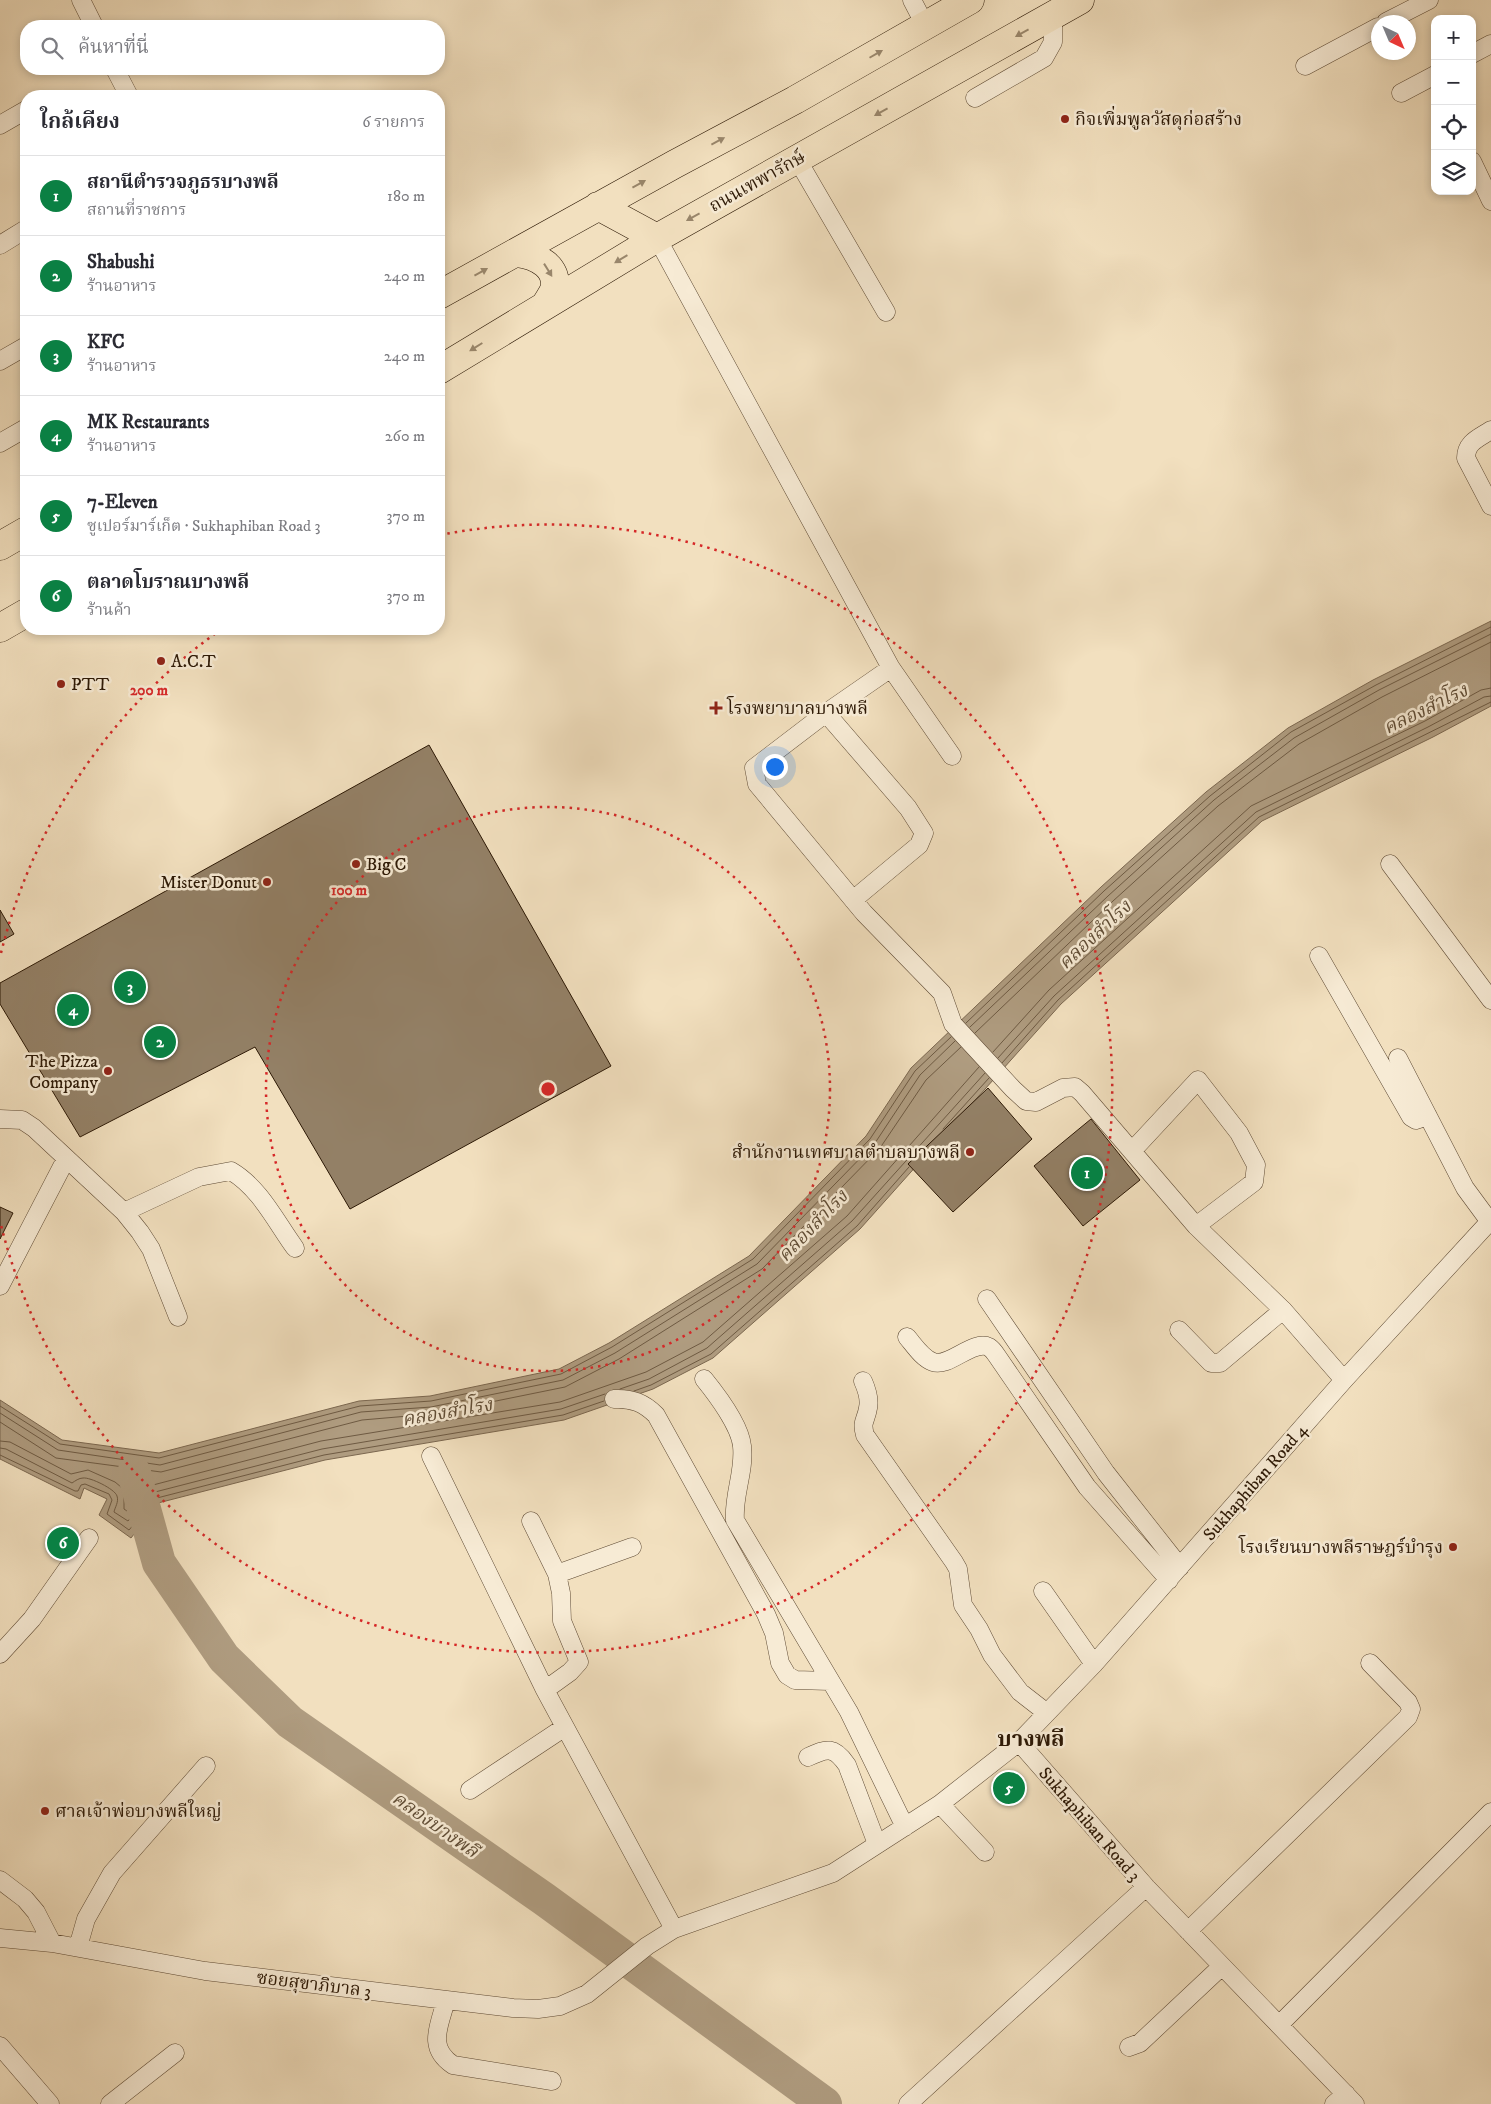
<!DOCTYPE html>
<html lang="th">
<meta charset="utf-8">
<style>
:root{--surface:#fff;--page:#f7f7f7;--text:#2b2b33;--muted:#7c7c81;--line:#e1e1e2;--accent:#0b8043}
body{margin:0;font-family:"IM FELL DW Pica","Noto Serif Thai",serif;background:var(--page);color:var(--text)}
.controls{position:absolute;right:15px;top:15px;display:grid;overflow:hidden;border-radius:10px;box-shadow:0 2px 8px #0003}
.controls button{width:45px;height:45px;display:grid;place-items:center;padding:0;border:0;border-bottom:1px solid var(--line);background:var(--surface);color:var(--text);font:25px sans-serif}
.compass{position:absolute;left:1371px;top:15px;width:45px;height:45px;border-radius:50%;background:var(--surface);box-shadow:0 2px 8px #0003;rotate:136deg}
.you{position:absolute;left:774px;top:766px;width:18px;height:18px;margin:-12px;border:4px solid #fff;border-radius:50%;background:#1a73e8;box-shadow:0 0 0 8px #1a73e833}
.badge{display:grid;place-items:center;width:32px;height:32px;border-radius:50%;background:var(--accent);color:#fff;font-size:16px;font-weight:700}
.pin{position:absolute;translate:-50% -50%;border:2px solid #fff;box-shadow:0 1px 5px #0006}
.list{margin:0;padding:0;list-style:none}
h2{display:flex;justify-content:space-between;align-items:center;height:65px;margin:0;padding:0 20px;font-size:21px}
h2 small{font-size:16px;font-weight:400;color:var(--muted)}
.list li{display:grid;grid-template-columns:32px 1fr auto;gap:15px;align-items:center;box-sizing:border-box;height:80px;padding:0 20px;border-top:1px solid var(--line)}
.list b{display:block;font-size:19px;white-space:nowrap}
.list p{margin:0;font-size:16px;white-space:nowrap;color:var(--muted)}
.list em{font-size:16px;font-style:normal;color:var(--muted)}
.icon{flex:none;width:28px;height:28px;fill:none;stroke:currentColor;stroke-width:2;stroke-linecap:round;stroke-linejoin:round}
.map{position:relative;flex:none;width:1491px;height:2104px;overflow:hidden}
.search{position:absolute;background:var(--surface);box-shadow:0 2px 8px #0003;left:20px;top:20px;width:425px;height:55px;display:flex;align-items:center;gap:12px;box-sizing:border-box;padding:0 18px;border-radius:20px;color:var(--muted);font-size:19px}
.panel{position:absolute;background:var(--surface);box-shadow:0 2px 8px #0003;left:20px;top:90px;width:425px;height:545px;border-radius:20px}
.map>svg:first-child{display:block}
.water{fill:#af9c80;stroke:#7b674f}
.lines{fill:none;stroke-linecap:round;stroke-linejoin:round}
.shore{stroke:#6e5a42;stroke-width:1}
.river{stroke:#af9c80;stroke-width:34}
.building{fill:#938066;stroke:#2c1805}
.minor-casing{stroke:#5e4a34;stroke-width:19}
.primary-casing{stroke:#2c1805;stroke-width:29}
.minor{stroke:#f7ebd5;stroke-width:18}
.primary{stroke:#f2e0bf;stroke-width:28}
.oneway{fill:#99866b}
.ring{fill:none;stroke:#d62828;stroke-width:2.5;stroke-dasharray:2.5 5}
.poi-dot{fill:#8f2418;stroke:#f7ebd5;stroke-width:2}
.labels{text-anchor:middle;stroke-width:5;stroke-linejoin:round;paint-order:stroke}
.poi-label{font-size:18px;fill:#2c1805;stroke:#f7ebd5;text-anchor:start}
.street-label{font-size:18px;fill:#2c1805;stroke:#f7ebd5}
.water-label{font-size:19px;font-style:italic;fill:#604d36;stroke:#f7ebd5}
.district-label{font-size:22px;font-weight:bold;fill:#2c1805;stroke:#f7ebd5}
.centre{fill:#d62828;stroke:#f7ebd5;stroke-width:2.5}
.ring-label{font-size:15px;text-anchor:middle;font-weight:bold;fill:#d62828;stroke:#f7ebd5;stroke-width:5;stroke-linejoin:round;paint-order:stroke}
</style>
<div class="map">
<svg width="1491" height="2104" viewBox="0 0 1491 2104">
<rect width="100%" height="100%" fill="#f2e0bf"/>
<filter id="stains"><feTurbulence type="fractalNoise" baseFrequency=".004" numOctaves="4"/><feColorMatrix values="0 0 0 0 .2 0 0 0 0 .09 0 0 0 0 .02 0 0 0 .5 -.17"/></filter>
<radialGradient id="worn" r=".72"><stop offset=".6" stop-color="#630" stop-opacity="0"/><stop offset="1" stop-color="#630" stop-opacity=".3"/></radialGradient>
<!-- water -->
<path class="water" d="M 1491,621 L 1491,706 L 1433,737 L 1262,821 L 1061,1004 L 860,1229 L 713,1358 L 653,1389 L 564,1420 L 325,1460 L 158,1503 L 131,1538 L 99,1515 L 107,1499 L 84,1488 L 80,1499 L 0,1459 L 0,1400 L 62,1440 L 159,1453 L 359,1401 L 430,1396 L 559,1369 L 609,1343 L 749,1256 L 866,1136 L 911,1068 L 1101,887 L 1206,792 L 1288,728 L 1373,680 Z"/>
<g class="lines">
<!-- shore -->
<path class="shore" d="M 966,1023 L 1104,891 L 1210,796 L 1291,732 L 1376,685 L 1491,627
M 970,1027 L 1108,896 L 1214,800 L 1294,738 L 1379,690 L 1491,634
M 975,1033 L 1113,901 L 1218,806 L 1299,744 L 1382,697 L 1491,642
M 993,1052 L 1049,990 L 1251,806 L 1425,721 L 1481,690 L 1491,688
M 998,1058 L 1054,996 L 1256,812 L 1428,727 L 1484,697 L 1491,696
M 1002,1063 L 1058,1000 L 1259,817 L 1491,702
M 943,1129 L 989,1078
M 620,1389 L 649,1379 L 707,1348 L 852,1221 L 985,1073
M 634,1391 L 651,1385 L 711,1354 L 857,1226 L 909,1167
M 0,1406 L 60,1444 L 159,1458 L 360,1406 L 431,1401 L 561,1374 L 612,1347 L 753,1259 L 870,1139 L 915,1071 L 951,1037
M 0,1413 L 58,1450 L 160,1465 L 361,1412 L 431,1407 L 563,1380 L 615,1353 L 757,1264 L 875,1143 L 920,1075 L 955,1041
M 0,1422 L 56,1458 L 161,1472 L 362,1420 L 432,1414 L 565,1387 L 619,1359 L 762,1269 L 880,1148 L 926,1080 L 961,1047
M 0,1441 L 10,1442 L 71,1474 L 88,1470 L 115,1482 L 121,1487 L 124,1494 L 124,1509 L 127,1511 L 145,1490 L 153,1485 L 321,1441 L 560,1402 L 646,1372 L 703,1342 L 847,1216 L 979,1067
M 0,1448 L 6,1449 L 72,1483 C 75,1481 79,1478 83,1478 C 90,1477 115,1489 117,1496 C 119,1502 115,1507 114,1512 L 128,1521 L 149,1496 L 155,1492 L 322,1449 L 561,1409 L 605,1394
M 0,1455 L 75,1491 L 78,1491 L 81,1485 L 85,1484 L 109,1494 L 112,1500 L 107,1514 L 129,1530 L 157,1498 L 324,1455 L 563,1415 L 604,1401"/>
<!-- river -->
<path class="river" d="M 134,1473 L 159,1563 L 224,1658 L 290,1722 L 544,1899 L 825,2104"/>
</g>
<!-- building -->
<path class="building" d="M 429,745 L 611,1066 L 350,1209 L 255,1047 L 80,1137 L 0,1004 L 0,983 Z
M 0,910 L 14,934 L 0,942 Z
M 988,1088 L 1032,1139 L 953,1212 L 908,1164 Z
M 1091,1119 L 1140,1180 L 1083,1226 L 1034,1166 Z
M 0,1207 L 13,1213 L 0,1239 Z"/>
<g class="lines">
<defs>
<path id="minor" d="M 81,0 L 94,26
M 912,0 L 925,25
M 1386,22 L 1429,0
M 1472,54 L 1491,44
M 1305,66 L 1378,27
M 115,69 L 129,96
M 1401,93 L 1435,75
M 975,98 L 1044,58 L 1053,42 L 1053,16
M 0,125 L 26,110
M 797,159 L 886,312
M 1472,161 L 1491,201
M 657,238 L 891,668 L 952,756
M 0,245 L 26,229
M 0,361 L 26,346
M 1491,430 C 1479,438 1466,442 1466,458 L 1491,506
M 0,443 L 26,428
M 891,668 L 826,713 L 754,768 L 757,784 L 864,913 L 942,993 L 953,1024 L 1013,1089 L 1026,1101 L 1036,1102 L 1063,1088 L 1075,1087 L 1082,1093 L 1196,1226 L 1283,1310 L 1344,1380
M 826,713 L 908,808 L 924,833 L 919,845 L 853,900
M 1390,864 L 1491,1000
M 1319,956 L 1411,1117 L 1416,1120 L 1428,1116
M 1398,1058 L 1465,1188 L 1490,1222
M 0,1119 L 22,1120 L 34,1128 L 124,1212 L 140,1232 L 151,1249 L 178,1317
M 1132,1151 L 1198,1080 L 1239,1133 L 1256,1165 L 1254,1182 L 1196,1226
M 124,1212 L 199,1177 L 231,1171 C 260,1188 276,1222 295,1248
M 0,1286 L 66,1159
M 987,1299 L 1106,1473 L 1180,1567
M 1179,1330 L 1211,1363 L 1220,1363 L 1283,1310
M 907,1337 C 914,1345 922,1358 933,1362 C 949,1368 973,1339 989,1347 C 992,1349 995,1353 997,1356 L 1087,1487 L 1169,1580
M 704,1379 C 717,1395 740,1426 742,1446 C 745,1471 733,1495 735,1520 L 849,1712 L 905,1827
M 863,1381 C 867,1390 870,1399 868,1408 C 866,1421 861,1421 865,1435 L 954,1562 L 958,1569 L 963,1605 L 979,1629 L 992,1655 L 1020,1692 L 1047,1713
M 614,1399 C 632,1398 644,1403 656,1415 L 766,1614 L 774,1633 L 780,1663 L 787,1675 L 795,1680 L 830,1681
M 431,1456 L 545,1690 L 674,1929
M 531,1521 L 557,1574 L 561,1593 L 562,1621 L 579,1662 L 570,1672 L 545,1690
M 557,1574 L 632,1547
M 1043,1591 L 1094,1664
M 0,1654 L 32,1619 L 89,1538
M 1019,1742 L 1146,1887 L 1355,2104
M 808,1757 C 827,1748 834,1746 847,1765 L 877,1844
M 470,1790 L 565,1727
M 940,1804 L 985,1852
M 0,1880 L 25,1899 L 36,1912 L 52,1943
M 1188,1931 L 1408,1717 L 1411,1709 L 1408,1702 L 1370,1663
M 0,1938 L 52,1943 L 205,1971 L 513,2008 L 538,2009 L 560,2006 L 587,1994 L 647,1946 L 674,1929 L 833,1873 L 940,1804 L 1019,1742 L 1094,1664 L 1344,1380 L 1491,1220
M 78,1947 L 86,1919 L 112,1873 L 206,1766
M 446,2000 C 440,2025 426,2047 453,2065 L 552,2081
M 1279,2025 L 1491,1812
M 0,2046 L 50,2104
M 1129,2047 L 1140,2043 L 1222,1966
M 110,2104 L 175,2053
M 908,2104 L 1146,1887
M 1334,2104 L 1346,2094"/>
<path id="primary" d="M 598,206 L 657,238
M 517,253 C 536,255 560,267 554,290 C 552,295 548,300 546,304
M 439,295 L 675,164 L 795,100 L 970,0
M 439,370 L 657,238 L 1080,0
M 0,546 L 26,531
M 0,628 L 26,613"/>
</defs>
<!-- minor casing -->
<use href="#minor" class="minor-casing"/>
<!-- primary casing -->
<use href="#primary" class="primary-casing"/>
<!-- minor -->
<use href="#minor" class="minor"/>
<!-- primary -->
<use href="#primary" class="primary"/>
</g>
<!-- one-way arrows -->
<defs><path id="oneway-solid" d="M-6-.8H1V-3.2L6.5 0L1 3.2V.8H-6Z" transform="scale(1.25)"/></defs>
<g class="oneway">
<use href="#oneway-solid" transform="translate(1022 33) rotate(151)"/>
<use href="#oneway-solid" transform="translate(876 54) rotate(-30)"/>
<use href="#oneway-solid" transform="translate(881 112) rotate(151)"/>
<use href="#oneway-solid" transform="translate(718 141) rotate(-28)"/>
<use href="#oneway-solid" transform="translate(639 184) rotate(-29)"/>
<use href="#oneway-solid" transform="translate(693 217) rotate(151)"/>
<use href="#oneway-solid" transform="translate(621 259) rotate(149)"/>
<use href="#oneway-solid" transform="translate(548 270) rotate(58)"/>
<use href="#oneway-solid" transform="translate(481 272) rotate(-29)"/>
<use href="#oneway-solid" transform="translate(476 347) rotate(148)"/>
</g>
<!-- distance rings -->
<g class="ring">
<circle cx="548" cy="1089" r="282"/>
<path d="M1 953A564 564 0 0 1 220 630M440 535A564 564 0 1 1 1 1225"/>
</g>
<!-- markers -->
<g class="poi-dot">
<circle cx="1065" cy="119" r="5"/>
<circle cx="161" cy="661" r="5"/>
<circle cx="61" cy="684" r="5"/>
<path d="M713.5 700.5h5v5h5v5h-5v5h-5v-5h-5v-5h5z"/>
<circle cx="356" cy="864" r="5"/>
<circle cx="267" cy="882" r="5"/>
<circle cx="108" cy="1071" r="5"/>
<circle cx="970" cy="1152" r="5"/>
<circle cx="1453" cy="1547" r="5"/>
<circle cx="45" cy="1811" r="5"/>
</g>
<g class="labels">
<!-- poi labels -->
<g class="poi-label">
<text x="1075" y="125">กิจเพิ่มพูลวัสดุก่อสร้าง</text>
<text x="171" y="667">A.C.T</text>
<text x="71" y="690">PTT</text>
<text x="727" y="714">โรงพยาบาลบางพลี</text>
<text x="366" y="870">Big C</text>
<text x="257" y="888" text-anchor="end">Mister Donut</text>
<text x="98" y="1067" text-anchor="end">The Pizza<tspan x="98" dy="21">Company</tspan></text>
<text x="960" y="1158" text-anchor="end">สำนักงานเทศบาลตำบลบางพลี</text>
<text x="1443" y="1553" text-anchor="end">โรงเรียนบางพลีราษฎร์บำรุง</text>
<text x="55" y="1817">ศาลเจ้าพ่อบางพลีใหญ่</text>
</g>
<!-- street labels -->
<g class="street-label">
<text transform="translate(757 181) rotate(-29)" y="6">ถนนเทพารักษ์</text>
<text transform="translate(1255 1482) rotate(-49)" y="6">Sukhaphiban Road 4</text>
<text transform="translate(1090 1824) rotate(49)" y="6">Sukhaphiban Road 3</text>
<text transform="translate(314 1984) rotate(7)" y="6">ซอยสุขาภิบาล 3</text>
</g>
<!-- water labels -->
<g class="water-label">
<text transform="translate(1425 708) rotate(-26)" y="7">คลองสำโรง</text>
<text transform="translate(1094 934) rotate(-43)" y="7">คลองสำโรง</text>
<text transform="translate(812 1225) rotate(-46)" y="7">คลองสำโรง</text>
<text transform="translate(447 1411) rotate(-10)" y="7">คลองสำโรง</text>
<text transform="translate(436 1824) rotate(35)" y="7">คลองบางพลี</text>
</g>
<!-- district labels -->
<g class="district-label">
<text x="1031" y="1746">บางพลี</text>
</g>
</g>
<circle cx="548" cy="1089" r="8" class="centre"/>
<g class="ring-label">
<text x="149" y="695">200 m</text>
<text x="349" y="895">100 m</text>
</g>
<rect width="100%" height="100%" filter="url(#stains)"/>
<rect width="100%" height="100%" fill="url(#worn)"/>
</svg>
<div class="controls">
<button>+</button>
<button>−</button>
<button><svg class="icon" aria-label="locate" viewBox="0 0 24 24"><circle cx="12" cy="12" r="6"/><path d="M12 2v4M12 18v4M2 12h4M18 12h4"/></svg></button>
<button><svg class="icon" aria-label="layers" viewBox="0 0 24 24"><path d="M12 4l9 5-9 5-9-5zM3 14l9 5 9-5"/></svg></button>
</div>
<svg class="compass" viewBox="-18 -18 36 36"><path d="M0-13l5 13h-10z" fill="#e53935"/><path d="M0 13l5-13h-10z" fill="#7c7c81"/></svg>
<div class="you"></div>
<div class="pin badge" style="left:1087px;top:1173px">1</div>
<div class="pin badge" style="left:160px;top:1042px">2</div>
<div class="pin badge" style="left:130px;top:987px">3</div>
<div class="pin badge" style="left:73px;top:1010px">4</div>
<div class="pin badge" style="left:1009px;top:1788px">5</div>
<div class="pin badge" style="left:63px;top:1543px">6</div>
<div class="search"><svg class="icon" aria-label="search" viewBox="0 0 24 24"><circle cx="10" cy="10" r="6"/><path d="M15 15l6 6"/></svg>ค้นหาที่นี่</div>
<section class="panel">
<h2>ใกล้เคียง<small>6 รายการ</small></h2>
<ul class="list">
<li><span class="badge">1</span><div><b>สถานีตำรวจภูธรบางพลี</b><p>สถานที่ราชการ</p></div><em>180 m</em></li>
<li><span class="badge">2</span><div><b>Shabushi</b><p>ร้านอาหาร</p></div><em>240 m</em></li>
<li><span class="badge">3</span><div><b>KFC</b><p>ร้านอาหาร</p></div><em>240 m</em></li>
<li><span class="badge">4</span><div><b>MK Restaurants</b><p>ร้านอาหาร</p></div><em>260 m</em></li>
<li><span class="badge">5</span><div><b>7-Eleven</b><p>ซูเปอร์มาร์เก็ต · Sukhaphiban Road 3</p></div><em>370 m</em></li>
<li><span class="badge">6</span><div><b>ตลาดโบราณบางพลี</b><p>ร้านค้า</p></div><em>370 m</em></li>
</ul>
</section>
</div>
